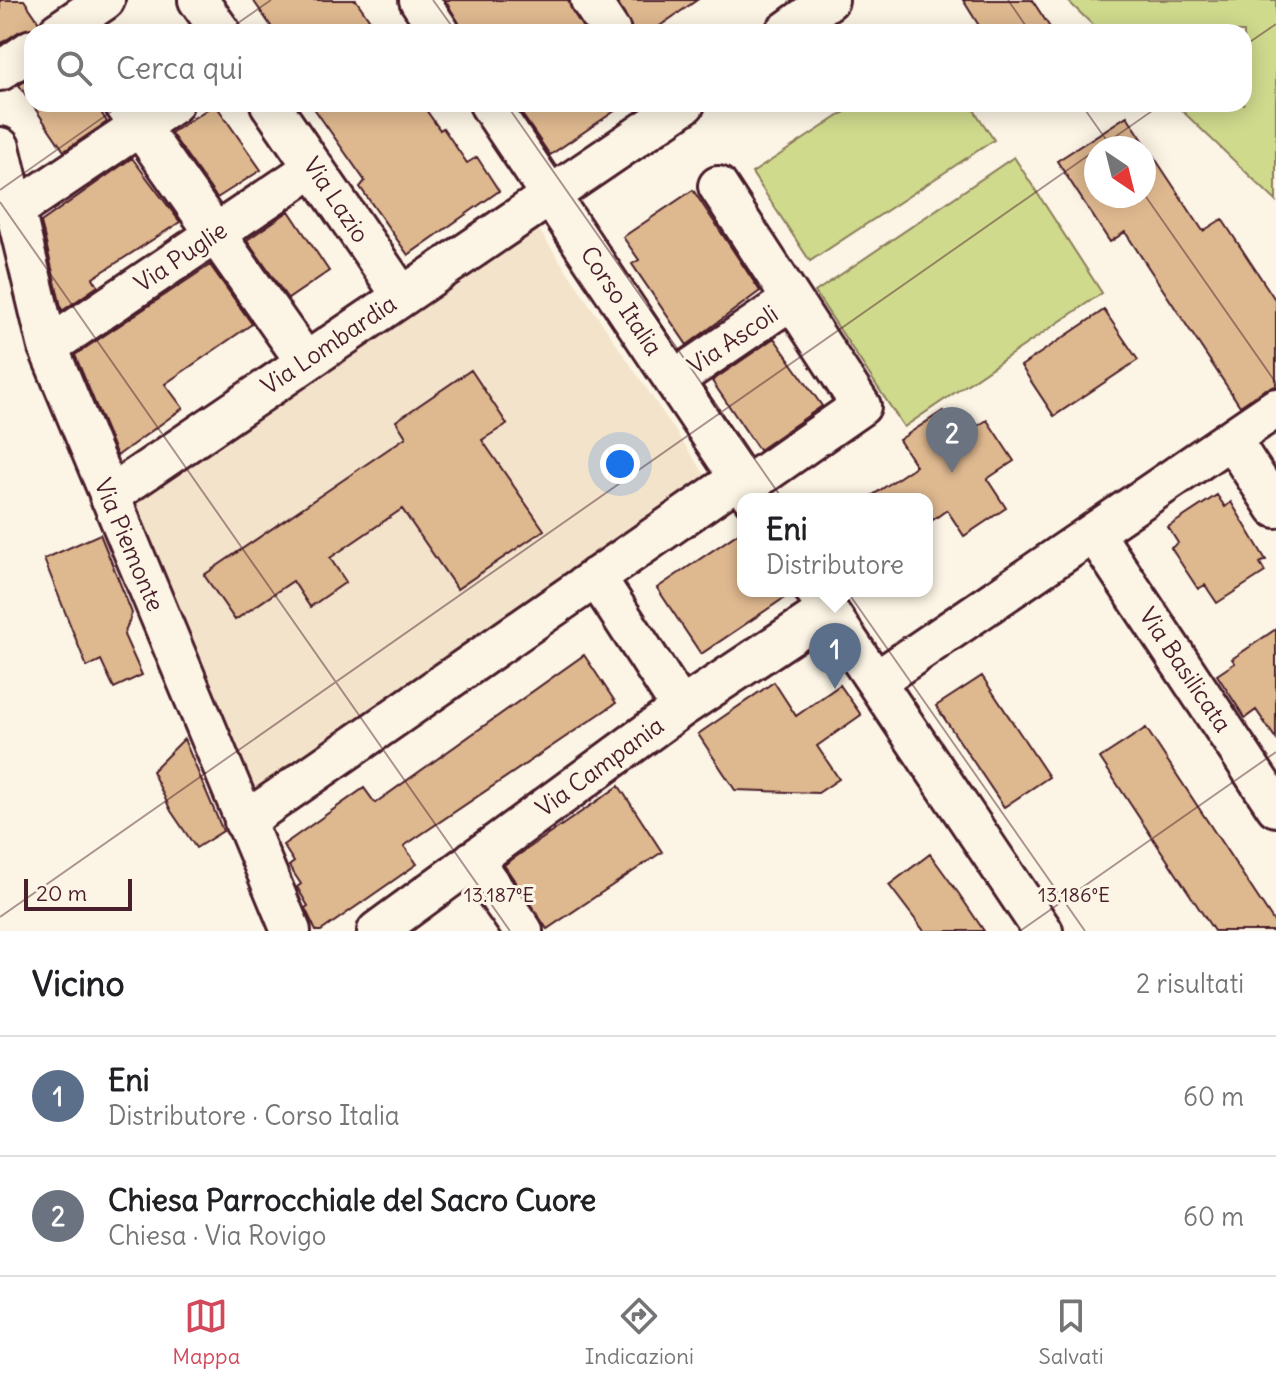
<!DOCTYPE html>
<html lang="it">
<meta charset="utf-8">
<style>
:root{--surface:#fff;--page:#f6f6f6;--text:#202124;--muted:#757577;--line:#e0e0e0;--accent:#d1495b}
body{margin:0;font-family:Delius,sans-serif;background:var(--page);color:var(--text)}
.compass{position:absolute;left:1084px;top:136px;width:72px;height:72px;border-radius:50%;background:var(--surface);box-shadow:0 4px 20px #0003;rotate:145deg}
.scale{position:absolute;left:24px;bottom:20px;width:108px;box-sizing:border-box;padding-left:8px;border:4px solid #4a1f2b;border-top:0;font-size:22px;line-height:28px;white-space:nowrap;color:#4a1f2b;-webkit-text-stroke:6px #fcf5e5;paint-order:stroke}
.you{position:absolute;left:620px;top:464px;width:28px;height:28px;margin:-20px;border:6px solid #fff;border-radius:50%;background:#1a73e8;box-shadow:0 0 0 12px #1a73e833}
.badge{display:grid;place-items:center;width:52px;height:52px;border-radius:50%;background:var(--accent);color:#fff;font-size:26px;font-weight:700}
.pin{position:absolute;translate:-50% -66px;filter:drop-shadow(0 2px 4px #0008)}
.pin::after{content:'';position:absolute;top:42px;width:28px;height:24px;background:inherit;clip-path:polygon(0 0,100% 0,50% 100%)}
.popup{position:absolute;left:737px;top:493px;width:196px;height:104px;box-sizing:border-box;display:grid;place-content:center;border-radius:16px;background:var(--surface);filter:drop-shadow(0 2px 6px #0005);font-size:26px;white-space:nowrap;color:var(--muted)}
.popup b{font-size:30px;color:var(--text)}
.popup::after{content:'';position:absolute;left:50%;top:100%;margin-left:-16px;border:16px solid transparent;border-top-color:var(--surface)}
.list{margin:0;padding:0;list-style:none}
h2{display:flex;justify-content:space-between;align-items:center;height:104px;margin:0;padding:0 32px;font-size:34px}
h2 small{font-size:26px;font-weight:400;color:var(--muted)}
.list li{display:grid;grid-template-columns:52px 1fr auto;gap:24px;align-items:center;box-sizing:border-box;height:120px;padding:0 32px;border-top:2px solid var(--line)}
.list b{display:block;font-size:30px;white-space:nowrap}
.list p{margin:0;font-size:26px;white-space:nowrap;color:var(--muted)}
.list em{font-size:26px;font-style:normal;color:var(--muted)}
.icon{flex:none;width:44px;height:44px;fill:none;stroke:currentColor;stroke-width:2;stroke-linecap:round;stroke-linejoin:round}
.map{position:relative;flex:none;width:1276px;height:931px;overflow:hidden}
.search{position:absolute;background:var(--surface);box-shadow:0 4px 20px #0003;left:24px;right:24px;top:24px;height:88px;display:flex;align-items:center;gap:20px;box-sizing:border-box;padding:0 28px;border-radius:24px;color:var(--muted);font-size:30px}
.sheet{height:344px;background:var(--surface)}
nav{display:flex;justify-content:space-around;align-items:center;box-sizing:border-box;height:112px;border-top:2px solid var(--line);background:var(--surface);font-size:22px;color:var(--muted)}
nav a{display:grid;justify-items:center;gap:4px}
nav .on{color:var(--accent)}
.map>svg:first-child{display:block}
.built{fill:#f3e3cb}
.green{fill:#cfda8d;stroke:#8c7c5c;stroke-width:2}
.building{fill:#deb88f;stroke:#4a1f2b;stroke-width:2;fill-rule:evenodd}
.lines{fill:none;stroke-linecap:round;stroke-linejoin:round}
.minor-casing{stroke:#4a1f2b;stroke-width:44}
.minor{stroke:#fcf5e5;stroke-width:38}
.ticks{fill:none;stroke:#4a1f2b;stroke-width:2;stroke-opacity:0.45}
.labels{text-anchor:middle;stroke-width:6;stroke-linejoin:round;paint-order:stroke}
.street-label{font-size:24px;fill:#4a1f2b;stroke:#fcf5e5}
.ticks-label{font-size:20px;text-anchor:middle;fill:#4a1f2b;stroke:#fcf5e5;stroke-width:6;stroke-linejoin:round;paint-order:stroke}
</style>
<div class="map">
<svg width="1276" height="931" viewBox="0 0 1276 931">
<rect width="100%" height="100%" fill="#fcf5e5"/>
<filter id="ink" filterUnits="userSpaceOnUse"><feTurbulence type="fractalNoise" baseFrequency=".0125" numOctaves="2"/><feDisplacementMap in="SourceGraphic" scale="16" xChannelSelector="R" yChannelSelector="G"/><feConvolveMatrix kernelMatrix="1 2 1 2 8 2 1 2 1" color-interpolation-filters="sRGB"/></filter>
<g filter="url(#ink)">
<!-- built -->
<path class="built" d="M 537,227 L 712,485 L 257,798 L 130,506 Z"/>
<!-- green -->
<path class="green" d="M 1067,0 L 1276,0 L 1276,201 L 1175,104 L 1244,104 L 1244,32 L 1100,32 Z
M 857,104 L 970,104 L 994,140 L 810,261 L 752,173 Z
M 1014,157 L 1102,293 L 904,427 L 815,292 Z"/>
<!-- building -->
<path class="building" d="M 0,0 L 24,0 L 39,22 L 37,28 L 20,31 L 0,44 Z
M 253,0 L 356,0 L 371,22 L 357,32 L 275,32 Z
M 445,0 L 568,0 L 585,32 L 464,32 Z
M 616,0 L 697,0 L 651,32 L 633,32 Z
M 963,0 L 1032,0 L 1053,32 L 983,32 Z
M 32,76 L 32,104 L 96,104 L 107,122 L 64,151 L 19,85 Z
M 215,104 L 261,170 L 217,198 L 171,133 Z
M 311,104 L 422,104 L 440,130 L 443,128 L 467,163 L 477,157 L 499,191 L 408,255 L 360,187 L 365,181 Z
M 515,104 L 625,104 L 550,155 Z
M 1127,116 L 1203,231 L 1222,219 L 1276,301 L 1276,386 L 1264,390 L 1240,406 L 1125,232 L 1110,242 L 1057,161 ZM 1096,148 L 1144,148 L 1144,196 L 1096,196 Z
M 132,158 L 180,222 L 93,278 L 98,286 L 62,311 L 41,222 Z
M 693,190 L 760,291 L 687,345 L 632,264 L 639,260 L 623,237 Z
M 289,211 L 329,271 L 288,299 L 247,240 Z
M 210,265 L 252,324 L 165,384 L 183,408 L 117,456 L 75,355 Z
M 1104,310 L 1138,360 L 1054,416 L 1021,366 Z
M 774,338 L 822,406 L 759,450 L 712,381 Z
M 471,370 L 507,424 L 482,440 L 544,530 L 457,589 L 402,509 L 330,558 L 346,582 L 310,607 L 293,581 L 235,620 L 204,575 L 406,437 L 396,421 Z
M 943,411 L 960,437 L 987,420 L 1014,461 L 987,479 L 1006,508 L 964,536 L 947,510 L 927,524 L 927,499 L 867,499 L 916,466 L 899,440 Z
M 1217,495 L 1225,507 L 1231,502 L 1266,560 L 1260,563 L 1265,572 L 1217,603 L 1205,585 L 1198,589 L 1171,548 L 1178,543 L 1168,527 Z
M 743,530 L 743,591 L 793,592 L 701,654 L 657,588 Z
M 100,534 L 132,613 L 124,635 L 142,675 L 114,688 L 101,660 L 87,667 L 44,559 Z
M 1276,629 L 1276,739 L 1256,710 L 1245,718 L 1217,675 L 1235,663 L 1232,659 Z
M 584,655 L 616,703 L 404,846 L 417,864 L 321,931 L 316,931 L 305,908 L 308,906 L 297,887 L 301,884 L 289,866 L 294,862 L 283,845 L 364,788 L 375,803 Z
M 982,676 L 1049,777 L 1004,807 L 936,706 Z
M 774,682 L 796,716 L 840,685 L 861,715 L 817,746 L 839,779 L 818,793 L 735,790 L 698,734 Z
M 1146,728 L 1276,925 L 1276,931 L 1214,931 L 1100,758 Z
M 184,739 L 223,831 L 196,848 L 171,811 L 152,771 Z
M 619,786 L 662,852 L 547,929 L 504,865 Z
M 930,854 L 959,894 L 984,931 L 924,931 L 889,885 Z"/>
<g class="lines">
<defs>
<path id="minor" d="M 198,0 L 221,32
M 419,0 L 440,32
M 590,0 L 611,32
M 58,32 L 105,0
M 785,32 L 829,0
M 0,71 L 32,49
M 124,104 L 305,361
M 270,104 L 402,296
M 489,104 L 752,497
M 0,147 L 48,347 L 291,931
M 718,186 L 861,406 L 745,487
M 14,211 L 173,104
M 48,347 L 314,167
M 674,380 L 791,300
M 1231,439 L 1276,508
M 109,496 L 685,104
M 1094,533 L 1276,807
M 596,577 L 681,708
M 815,591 L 1043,931
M 876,681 L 1276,408
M 244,822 L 739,478
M 473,860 L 523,931
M 377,931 L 681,708 L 828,610"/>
</defs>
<!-- minor casing -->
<use href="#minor" class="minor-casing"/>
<!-- minor -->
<use href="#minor" class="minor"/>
</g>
</g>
<!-- ticks -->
<path class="ticks" d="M 433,0 L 456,32M 1008,0 L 1030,32M 225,32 L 271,0M 1244,46 L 1276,24M 506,104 L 1085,931M 1081,104 L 1112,148M 1099,148 L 1162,104M 0,190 L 122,104M 1144,194 L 1276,383M 0,202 L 510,931M 0,917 L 1096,150M 1020,931 L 1276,752"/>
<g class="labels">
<!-- street labels -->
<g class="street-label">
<text transform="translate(336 200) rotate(56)" y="8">Via Lazio</text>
<text transform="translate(181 257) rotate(-34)" y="8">Via Puglie</text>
<text transform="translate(621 301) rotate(56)" y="8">Corso Italia</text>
<text transform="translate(733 340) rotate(-34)" y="8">Via Ascoli</text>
<text transform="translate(329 345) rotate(-34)" y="8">Via Lombardia</text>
<text transform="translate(129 545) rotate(67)" y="8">Via Piemonte</text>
<text transform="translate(1185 670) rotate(56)" y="8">Via Basilicata</text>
<text transform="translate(600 767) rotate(-36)" y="8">Via Campania</text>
</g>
</g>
<g class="ticks-label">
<text x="499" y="902">13.187°E</text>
<text x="1074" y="902">13.186°E</text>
</g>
</svg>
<svg class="compass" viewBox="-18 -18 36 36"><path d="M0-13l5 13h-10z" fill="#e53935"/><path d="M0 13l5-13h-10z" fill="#757577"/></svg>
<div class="scale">20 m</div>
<div class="you"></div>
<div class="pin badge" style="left:835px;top:689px;background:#5c6f8a">1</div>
<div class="popup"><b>Eni</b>Distributore</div>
<div class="pin badge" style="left:952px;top:473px;background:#6b7280">2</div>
<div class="search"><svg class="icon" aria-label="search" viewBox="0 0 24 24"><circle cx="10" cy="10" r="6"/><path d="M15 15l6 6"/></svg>Cerca qui</div>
</div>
<section class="sheet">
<h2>Vicino<small>2 risultati</small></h2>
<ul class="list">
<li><span class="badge" style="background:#5c6f8a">1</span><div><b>Eni</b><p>Distributore · Corso Italia</p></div><em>60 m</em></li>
<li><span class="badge" style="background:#6b7280">2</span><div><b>Chiesa Parrocchiale del Sacro Cuore</b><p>Chiesa · Via Rovigo</p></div><em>60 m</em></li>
</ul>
</section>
<nav>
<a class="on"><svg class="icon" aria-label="map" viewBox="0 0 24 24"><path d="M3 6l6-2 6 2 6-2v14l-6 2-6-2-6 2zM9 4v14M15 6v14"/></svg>Mappa</a>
<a><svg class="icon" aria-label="directions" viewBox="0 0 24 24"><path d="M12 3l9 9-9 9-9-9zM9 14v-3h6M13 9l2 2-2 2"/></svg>Indicazioni</a>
<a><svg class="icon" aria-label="saved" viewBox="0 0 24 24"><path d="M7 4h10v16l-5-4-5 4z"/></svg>Salvati</a>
</nav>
